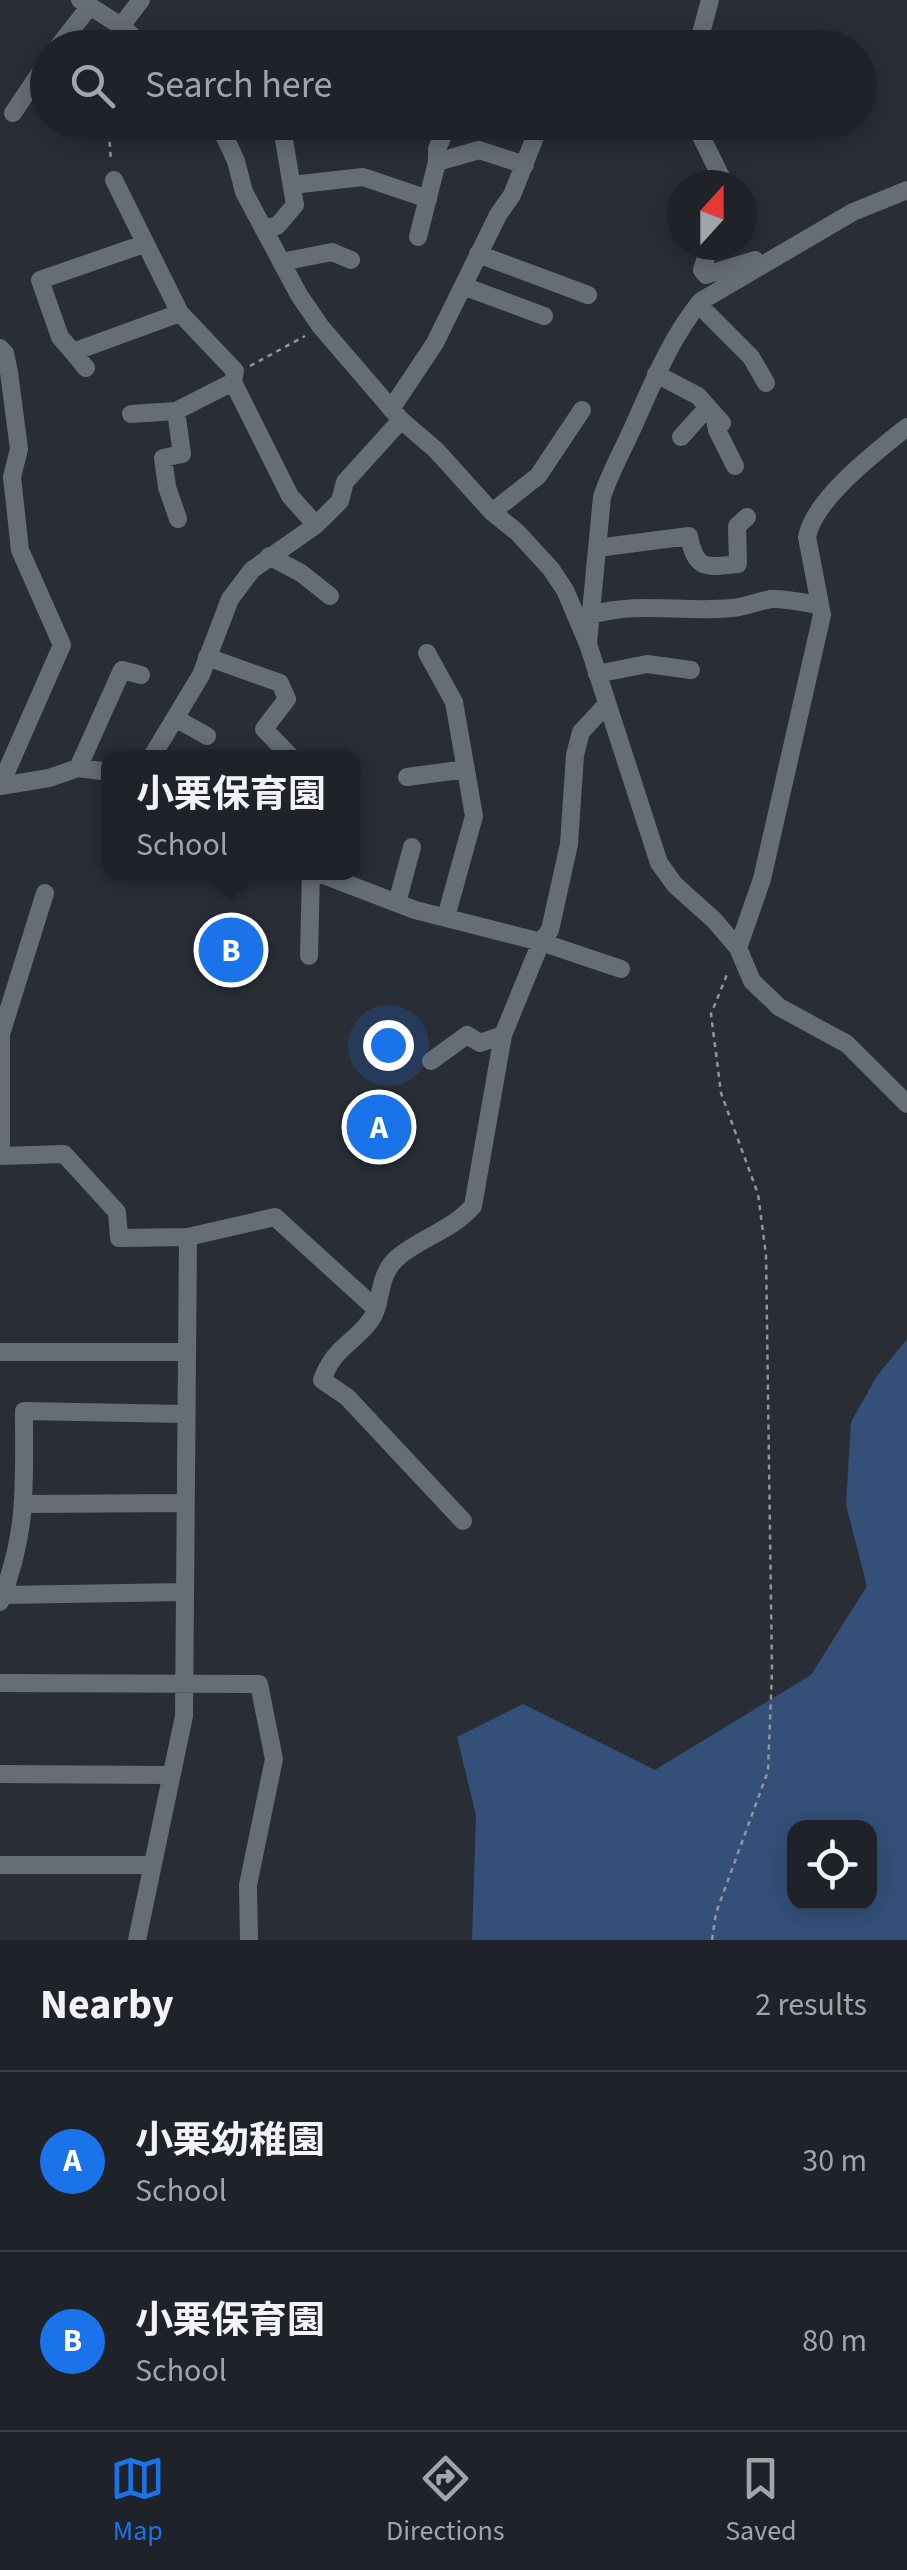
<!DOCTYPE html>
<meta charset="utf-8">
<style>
:root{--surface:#1f2228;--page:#272a30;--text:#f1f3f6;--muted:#a1a4a8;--line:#3c3f45;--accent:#1a73e8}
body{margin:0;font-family:"Source Sans 3","Noto Sans JP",sans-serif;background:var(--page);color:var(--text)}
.controls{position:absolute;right:30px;bottom:30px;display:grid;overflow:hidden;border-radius:20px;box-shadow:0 5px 25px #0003}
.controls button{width:90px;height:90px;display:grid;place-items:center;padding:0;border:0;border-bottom:2px solid var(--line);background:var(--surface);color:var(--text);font:50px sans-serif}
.compass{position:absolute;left:667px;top:170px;width:90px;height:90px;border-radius:50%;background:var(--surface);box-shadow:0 5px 25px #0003;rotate:21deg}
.you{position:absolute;left:388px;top:1045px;width:35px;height:35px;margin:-25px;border:8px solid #fff;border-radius:50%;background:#1a73e8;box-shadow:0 0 0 15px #1a73e833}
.badge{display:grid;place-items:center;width:65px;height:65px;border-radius:50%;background:var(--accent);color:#fff;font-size:32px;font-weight:700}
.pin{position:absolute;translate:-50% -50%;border:5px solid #fff;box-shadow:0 2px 10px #0006}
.popup{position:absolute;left:101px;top:750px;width:260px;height:130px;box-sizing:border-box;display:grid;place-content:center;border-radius:20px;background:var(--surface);filter:drop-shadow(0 2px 8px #0005);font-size:32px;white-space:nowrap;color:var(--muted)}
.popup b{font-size:38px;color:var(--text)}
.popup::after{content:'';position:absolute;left:50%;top:100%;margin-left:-20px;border:20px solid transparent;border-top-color:var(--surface)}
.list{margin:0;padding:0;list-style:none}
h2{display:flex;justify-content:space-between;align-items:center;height:130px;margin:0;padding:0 40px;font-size:42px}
h2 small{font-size:32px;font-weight:400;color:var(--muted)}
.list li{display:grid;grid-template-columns:65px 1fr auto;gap:30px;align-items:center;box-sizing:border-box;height:180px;padding:0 40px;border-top:2px solid var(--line)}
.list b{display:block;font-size:38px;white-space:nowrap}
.list p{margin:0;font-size:32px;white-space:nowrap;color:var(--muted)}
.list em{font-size:32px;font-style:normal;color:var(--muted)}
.icon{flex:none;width:55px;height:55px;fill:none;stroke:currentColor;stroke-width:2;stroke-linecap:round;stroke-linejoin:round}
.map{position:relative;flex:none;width:907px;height:1940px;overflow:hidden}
.search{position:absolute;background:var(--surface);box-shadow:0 5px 25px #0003;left:30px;right:30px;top:30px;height:110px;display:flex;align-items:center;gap:25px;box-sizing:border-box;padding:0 35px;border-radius:55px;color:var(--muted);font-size:38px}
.sheet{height:490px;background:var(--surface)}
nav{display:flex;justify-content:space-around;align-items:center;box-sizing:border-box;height:140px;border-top:2px solid var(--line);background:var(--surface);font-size:28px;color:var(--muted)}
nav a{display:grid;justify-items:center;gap:5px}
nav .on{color:var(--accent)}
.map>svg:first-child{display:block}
.green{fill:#345079;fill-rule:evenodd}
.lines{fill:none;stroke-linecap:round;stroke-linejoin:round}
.path{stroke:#91959c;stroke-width:2.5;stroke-dasharray:5 5;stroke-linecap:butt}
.minor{stroke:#676d76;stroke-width:18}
</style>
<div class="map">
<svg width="907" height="1940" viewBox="0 0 907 1940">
<rect width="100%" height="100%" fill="#292e36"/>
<!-- green -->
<path class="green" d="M 907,1339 L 907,1940 L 472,1940 L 476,1815 L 457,1737 L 523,1704 L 655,1770 L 811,1675 L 867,1586 L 846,1505 L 851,1422 L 877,1376 ZM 794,1828 L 870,1828 L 870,1902 L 794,1902 Z"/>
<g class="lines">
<!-- path -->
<path class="path" d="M 108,122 L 111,161
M 250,366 L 305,336
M 712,1940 L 716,1913 L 768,1771 L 772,1671 L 766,1255 L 758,1194 L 721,1093 L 711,1014 L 728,972"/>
<!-- minor -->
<path class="minor" d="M 80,0 L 121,26 L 146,48
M 121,26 L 141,0
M 57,48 L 90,6
M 697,48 L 710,0
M 13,113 L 48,61
M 218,122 L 236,161 L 244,192 L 299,295 L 321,327 L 401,420 L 436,450 L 492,512 L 517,532 L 551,569 L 565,590 L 588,644 L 659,863 L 675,885 L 714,920 L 738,948 L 752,981 L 779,1007 L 847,1044 L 907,1104
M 694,122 L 725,185
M 437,162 L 437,149 L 449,122
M 114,180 L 180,313 L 235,371 L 233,382 L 290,496 L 316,525
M 292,185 L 363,177 L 428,199
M 263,228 L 277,226 L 295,205 L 281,122
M 418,237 L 437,162 L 479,150 L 525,165
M 144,244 L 40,280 L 60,337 L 73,352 L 180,313
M 710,245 L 702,270 L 706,275 L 755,260
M 478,254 L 588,295
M 281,262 L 332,252 L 351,260
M 463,286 L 544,316
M 698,304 L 751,357 L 766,383
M 0,348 L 5,353 L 9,372 L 19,449 L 12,477 L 20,550 L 62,645 L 0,786
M 73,352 L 86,368
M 656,374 L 698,396 L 722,423
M 391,409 L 435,343 L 498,215 L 512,195 L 541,122
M 176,411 L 182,454 L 163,458 L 167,487 L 178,519
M 131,414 L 176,411 L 233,382
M 714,414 L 717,430 L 735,466
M 681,437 L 708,407
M 492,512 L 538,476 L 582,410
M 597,548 L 689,536 C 696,572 707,567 738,564 L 737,526 L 747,517
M 269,556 L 301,573 L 330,596
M 591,615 C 639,601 684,613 732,608 C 746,607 758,601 771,599 C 786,598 804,603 818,605
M 588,643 L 602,497 C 610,472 623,450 634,425 C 653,383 671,337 701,301 L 853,212 L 907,190
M 427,653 L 454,702 L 474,816 L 446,917
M 207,657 L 280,683 L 287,699 L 264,729 L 292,758
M 597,674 L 647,664 L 691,670
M 175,718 L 207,736
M 151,758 L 201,675 L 230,599 L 252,570 L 316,525 L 340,501 L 345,482 L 401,420
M 78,768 L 122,670 L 141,675
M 407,777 L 466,769
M 0,786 L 49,778 L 78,768 L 109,772
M 316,872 L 415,910 L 541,942 L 621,969
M 397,903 L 412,847
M 738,948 L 762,879 L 822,615 L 807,537 C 814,499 877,451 907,427
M 309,956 L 311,872
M 431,1061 L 467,1035 L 480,1043 L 503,1035
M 1,1154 L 1,1034 L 45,893
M 0,1156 L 64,1154 L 117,1212 L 119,1238 L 188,1237
M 0,1352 L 186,1352
M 24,1504 L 184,1503
M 463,1521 L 347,1397 L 322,1380 C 335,1346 351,1346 370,1321 C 383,1305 376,1277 397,1258 C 421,1237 450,1232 473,1206 L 503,1035 L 541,942 L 550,930 L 569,844 L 575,755 L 581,732 L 606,705
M 3,1595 L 185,1592
M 0,1602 C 28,1532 24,1485 24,1411 L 185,1414
M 0,1683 L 259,1684 L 274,1759 L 248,1885 L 249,1940
M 0,1774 L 171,1775
M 0,1865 L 152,1865
M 137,1940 L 184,1716 L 188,1237 L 275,1217 L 374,1307"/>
</g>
</svg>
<div class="controls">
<button><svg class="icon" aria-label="locate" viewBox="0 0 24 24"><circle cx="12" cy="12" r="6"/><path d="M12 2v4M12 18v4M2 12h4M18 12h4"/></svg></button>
</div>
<svg class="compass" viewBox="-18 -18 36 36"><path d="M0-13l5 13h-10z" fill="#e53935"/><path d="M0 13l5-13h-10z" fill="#a1a4a8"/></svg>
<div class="you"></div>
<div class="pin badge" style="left:379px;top:1127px">A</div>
<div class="pin badge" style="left:231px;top:950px">B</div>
<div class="popup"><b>小栗保育園</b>School</div>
<div class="search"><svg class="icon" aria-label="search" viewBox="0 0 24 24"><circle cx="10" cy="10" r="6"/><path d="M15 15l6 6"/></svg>Search here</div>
</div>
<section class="sheet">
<h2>Nearby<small>2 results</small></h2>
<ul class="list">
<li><span class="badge">A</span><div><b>小栗幼稚園</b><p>School</p></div><em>30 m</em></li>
<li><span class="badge">B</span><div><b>小栗保育園</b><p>School</p></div><em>80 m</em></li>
</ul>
</section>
<nav>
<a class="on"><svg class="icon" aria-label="map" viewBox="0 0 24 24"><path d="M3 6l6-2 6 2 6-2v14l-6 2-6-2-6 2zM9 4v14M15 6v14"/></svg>Map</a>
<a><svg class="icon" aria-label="directions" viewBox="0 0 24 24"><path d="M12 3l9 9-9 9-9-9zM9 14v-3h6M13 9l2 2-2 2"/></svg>Directions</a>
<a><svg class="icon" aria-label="saved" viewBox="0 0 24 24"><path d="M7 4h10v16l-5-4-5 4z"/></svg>Saved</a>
</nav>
